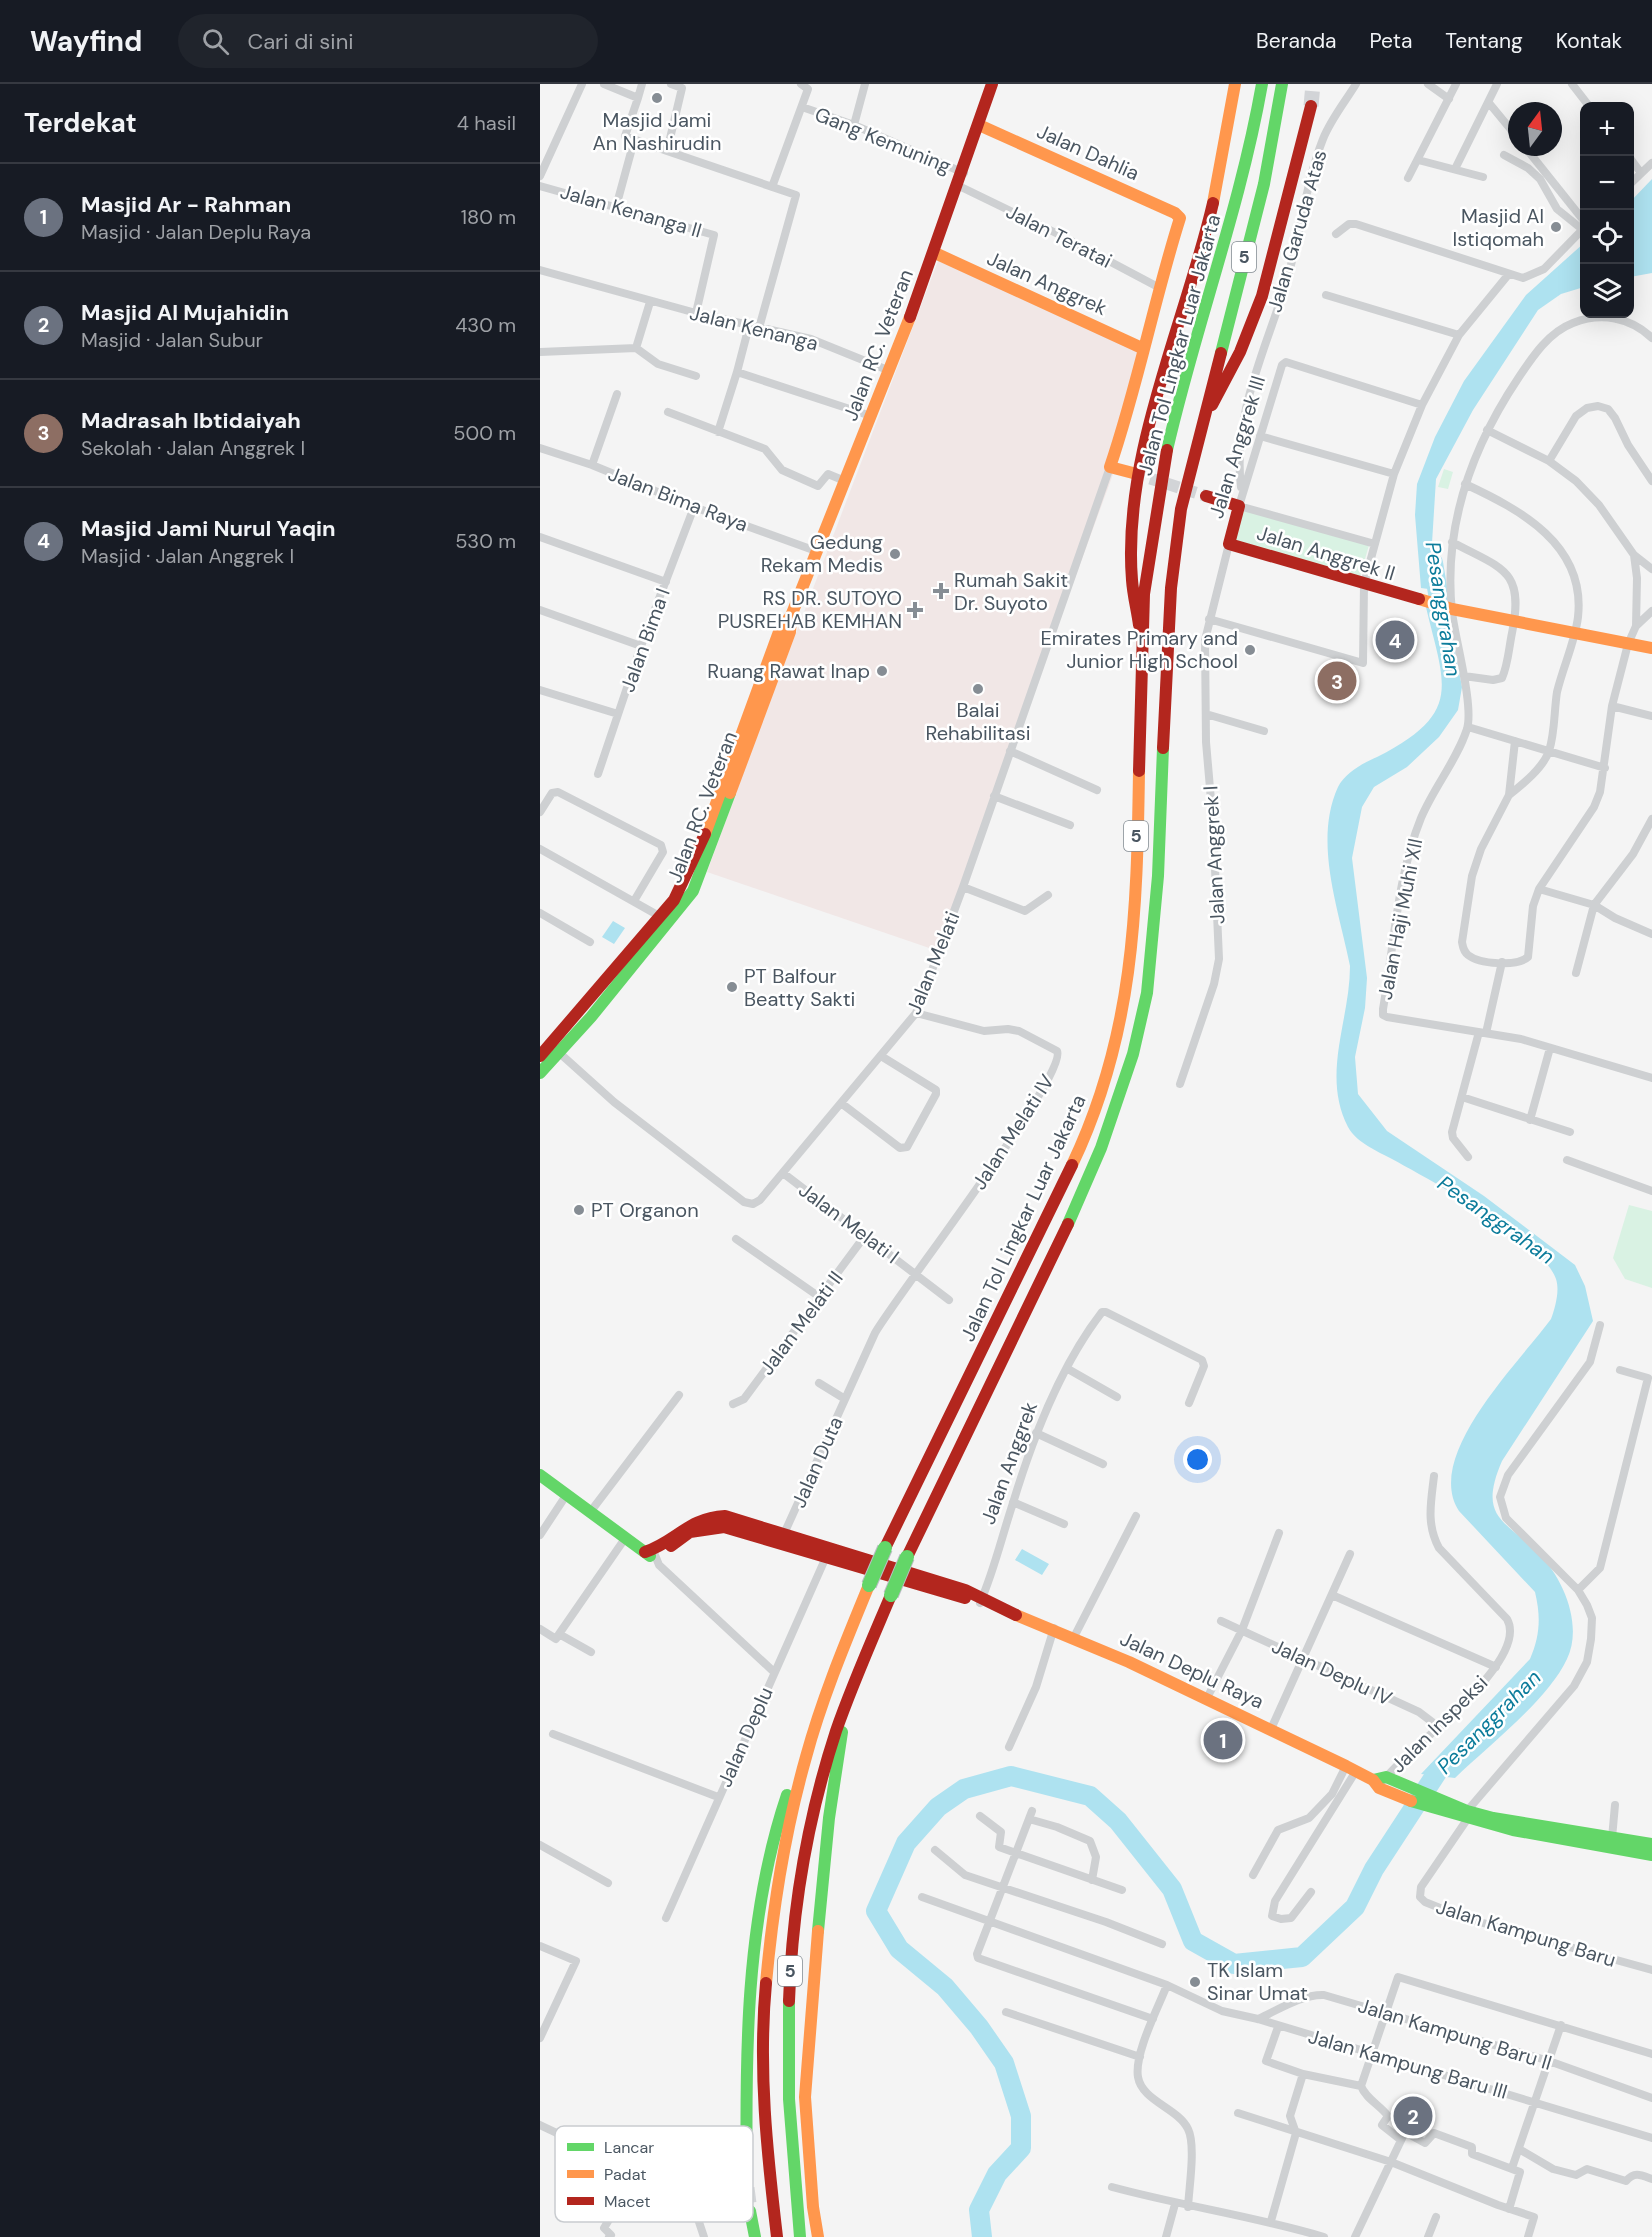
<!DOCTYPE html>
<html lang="id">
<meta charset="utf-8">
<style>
:root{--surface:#171b24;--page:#20242c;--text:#f1f3f6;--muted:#9ea1a6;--line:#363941;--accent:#d93025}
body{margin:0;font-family:"DM Sans",sans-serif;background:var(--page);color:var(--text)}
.controls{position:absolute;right:18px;top:18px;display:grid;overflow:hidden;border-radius:12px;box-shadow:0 6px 24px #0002}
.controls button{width:54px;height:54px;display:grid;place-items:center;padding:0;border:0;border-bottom:2px solid var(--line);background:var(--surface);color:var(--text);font:30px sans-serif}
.compass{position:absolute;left:968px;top:18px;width:54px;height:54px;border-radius:50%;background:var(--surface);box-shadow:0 6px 24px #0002;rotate:15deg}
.you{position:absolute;left:658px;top:1376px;width:21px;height:21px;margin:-15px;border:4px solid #fff;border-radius:50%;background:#1a73e8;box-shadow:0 0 0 9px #1a73e833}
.badge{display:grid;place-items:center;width:39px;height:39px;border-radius:50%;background:var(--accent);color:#fff;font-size:20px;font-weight:700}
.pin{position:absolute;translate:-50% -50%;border:3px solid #fff;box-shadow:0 2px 6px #0006}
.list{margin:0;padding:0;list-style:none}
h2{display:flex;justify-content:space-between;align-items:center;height:78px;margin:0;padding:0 24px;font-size:26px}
h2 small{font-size:20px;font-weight:400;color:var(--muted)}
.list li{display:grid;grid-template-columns:39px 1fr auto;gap:18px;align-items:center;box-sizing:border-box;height:108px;padding:0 24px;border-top:2px solid var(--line)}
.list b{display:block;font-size:22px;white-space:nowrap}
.list p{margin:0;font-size:20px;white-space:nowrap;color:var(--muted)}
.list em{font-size:20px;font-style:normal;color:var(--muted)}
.icon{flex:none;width:33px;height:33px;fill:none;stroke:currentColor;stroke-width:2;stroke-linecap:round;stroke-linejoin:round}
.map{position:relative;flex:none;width:1112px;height:2153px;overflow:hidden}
header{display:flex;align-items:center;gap:36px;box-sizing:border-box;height:84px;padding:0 30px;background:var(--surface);border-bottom:2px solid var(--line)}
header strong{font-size:28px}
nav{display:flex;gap:33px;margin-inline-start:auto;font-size:21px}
.search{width:420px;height:54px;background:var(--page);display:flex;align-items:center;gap:15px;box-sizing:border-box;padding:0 21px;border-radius:33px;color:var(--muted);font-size:22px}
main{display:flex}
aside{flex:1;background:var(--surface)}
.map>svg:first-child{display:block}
.medical{fill:#f1e7e6}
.green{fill:#d9f2e3}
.water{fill:#aee2f0}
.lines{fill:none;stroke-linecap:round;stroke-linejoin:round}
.river{stroke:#aee2f0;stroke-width:20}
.secondary-tunnel{stroke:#d2d4d7;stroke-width:12;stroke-dasharray:12 6;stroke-linecap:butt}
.highway-tunnel{stroke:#d2d4d7;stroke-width:15;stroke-dasharray:15 8;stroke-linecap:butt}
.street{stroke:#ced0d2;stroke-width:8}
.fast{stroke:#63d668;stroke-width:12}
.slow{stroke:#ff974d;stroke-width:12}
.jam{stroke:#b3261e;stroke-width:12}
.fast-bridge-casing{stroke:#b9bec3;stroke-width:16;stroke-linecap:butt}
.fast-bridge{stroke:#63d668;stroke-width:14}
.poi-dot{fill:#868d94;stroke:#fff;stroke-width:2}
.labels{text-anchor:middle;stroke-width:5;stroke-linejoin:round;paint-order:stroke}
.shield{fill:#fff;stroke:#808990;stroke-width:1.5}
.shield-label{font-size:18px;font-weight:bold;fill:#4a5661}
.poi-label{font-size:20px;fill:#4a5661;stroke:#fff;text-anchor:end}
.street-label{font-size:20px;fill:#4a5661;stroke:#fff}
.water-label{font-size:21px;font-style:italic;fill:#0c7c9b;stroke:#fff}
.key{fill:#fff;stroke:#c9ccd0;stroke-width:1.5}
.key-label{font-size:16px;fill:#4a5661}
</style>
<header>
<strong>Wayfind</strong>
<div class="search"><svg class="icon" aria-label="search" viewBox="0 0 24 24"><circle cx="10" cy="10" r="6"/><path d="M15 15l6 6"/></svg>Cari di sini</div>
<nav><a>Beranda</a><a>Peta</a><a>Tentang</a><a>Kontak</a></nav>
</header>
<main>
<aside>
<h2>Terdekat<small>4 hasil</small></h2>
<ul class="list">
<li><span class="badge" style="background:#6b7280">1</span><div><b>Masjid Ar - Rahman</b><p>Masjid · Jalan Deplu Raya</p></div><em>180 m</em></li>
<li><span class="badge" style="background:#6b7280">2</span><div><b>Masjid Al Mujahidin</b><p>Masjid · Jalan Subur</p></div><em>430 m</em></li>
<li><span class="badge" style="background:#8d6e63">3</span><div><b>Madrasah Ibtidaiyah</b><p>Sekolah · Jalan Anggrek I</p></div><em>500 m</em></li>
<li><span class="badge" style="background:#6b7280">4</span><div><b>Masjid Jami Nurul Yaqin</b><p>Masjid · Jalan Anggrek I</p></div><em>530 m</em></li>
</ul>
</aside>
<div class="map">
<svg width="1112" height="2153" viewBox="0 0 1112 2153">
<rect width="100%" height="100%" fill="#f4f4f4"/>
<!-- medical -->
<path class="medical" d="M 398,177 L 598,266 L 579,374 L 398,867 L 167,788 L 219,646 Z"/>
<!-- green -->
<path class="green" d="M 904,385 L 913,388 L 908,405 L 898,403 Z
M 702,425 L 829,461 L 819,496 L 692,460 Z
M 1089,1121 L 1112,1127 L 1112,1204 L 1085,1195 L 1073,1174 Z"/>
<!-- water -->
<path class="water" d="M 1112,95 L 1112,189 L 1090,193 L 1090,118 Z
M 1044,159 L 1044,203 L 1021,210 L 998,226 L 933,326 L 896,395 L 892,459 L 903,507 L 881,504 L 875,431 L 877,400 L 895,353 L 924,297 L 986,211 Z
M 885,519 L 907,525 L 922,603 L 918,626 L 899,653 L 867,683 L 834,703 L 822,723 L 812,774 L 827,894 L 825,924 L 815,973 L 818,1010 L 847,1047 L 944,1112 L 1035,1181 L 1045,1202 L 1053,1237 L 962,1377 C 937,1435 966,1436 999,1470 C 1024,1495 1043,1542 1027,1575 C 1008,1616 948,1662 915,1694 L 881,1690 L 990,1575 C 1000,1552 1001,1533 995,1508 L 919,1427 C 883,1372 979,1279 1011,1235 C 1015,1224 1020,1207 1016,1195 C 1002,1156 890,1096 852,1075 C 837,1067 817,1059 808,1043 C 781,990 810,937 810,882 C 799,826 773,758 798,703 C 805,689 823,679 837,673 C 925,628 904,601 885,519 Z
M 73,837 L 85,844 L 74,860 L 62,853 Z
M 482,1465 L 509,1480 L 502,1491 L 475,1476 Z"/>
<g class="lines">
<!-- river -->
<path class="river" d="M 893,479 L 903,539
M 442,2153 L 439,2126 L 457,2090 L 481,2064 L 481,2032 L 464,1979 L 439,1943 L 405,1903 L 359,1865 L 336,1827 L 366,1759 L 398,1723 L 424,1705 L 471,1692 L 550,1712 L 578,1737 L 632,1805 L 653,1857 L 694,1880 L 762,1873 L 815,1823 L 834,1785 L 898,1687 L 912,1674"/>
<!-- secondary-tunnel -->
<path class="secondary-tunnel" d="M 593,389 L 666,412"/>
<!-- highway-tunnel -->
<path class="highway-tunnel" d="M 771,22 L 773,0
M 207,2104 L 210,2127"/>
<!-- street -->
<path class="street" d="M 64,0 L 98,14 L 102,0
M 131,0 L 142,4 L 127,67 L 256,111 L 219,244
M 888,0 L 909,15
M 1032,0 L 1049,22
M 98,14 L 85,52 L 127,67
M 949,19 L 977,53
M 262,23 L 314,41 L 424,89
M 314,41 L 325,0
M 985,63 L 1044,137
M 964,71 L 988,84 L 1000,95 L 1017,125 L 1043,146
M 1090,74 L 1101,89
M 882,77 L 943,93
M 915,85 L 957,0
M 0,92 L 42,0
M 868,94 L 916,0
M 1090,100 L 1112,79
M 0,102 L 174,151 L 156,229
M 419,102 L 518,150 L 618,203
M 232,103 L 268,5 L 261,0
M 76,123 L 94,57
M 796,150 L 809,140 L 816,140 L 983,194 L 1004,185 L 1044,144
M 0,186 L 156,229 L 271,255 L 350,287
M 786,211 L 919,251
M 1112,254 C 1090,233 1061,228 1033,239 C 1009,248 993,272 979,293 C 932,363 903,442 912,528 C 915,555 934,621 927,645 C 917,676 894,703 881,734 C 857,793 854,862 843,925 L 843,931 L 847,933 L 981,955 L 1112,994
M 96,264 L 118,280 L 156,292
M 0,268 L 96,264 L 110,218
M 197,288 L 209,242
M 128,328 L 225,365 L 242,386 L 278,402 L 288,390 L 305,397
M 947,346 L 1009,377 L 1036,397 L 1059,421 L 1094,471 L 1097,494 L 1096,542 L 1088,560 L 1072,622 L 1060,708 L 1054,723 L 999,805 L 993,822 L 988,873 C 977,883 939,880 928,871 C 923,867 923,863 922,858 L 932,792 L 941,765 L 969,711 L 975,657
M 178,348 L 197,288 L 331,332
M 720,352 L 854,390
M 0,364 L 52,381 L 154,423 L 276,467
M 1009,377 L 1036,332 L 1047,324 L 1058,322 L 1068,325 L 1075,334 L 1088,361 L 1112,397
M 52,381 L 77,310
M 925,400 C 981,426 1046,461 1038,533 C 1035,558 1023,583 1017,608 C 1014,627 1015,649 1009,667 C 1003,684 983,700 969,711
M 701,403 C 692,328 728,262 748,192 C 761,147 766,98 783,55 C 791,35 805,18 816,0
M 0,453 L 126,498
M 912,458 C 962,485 985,485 972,549 C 969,563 968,581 962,594 L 953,596 L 924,592
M 835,460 L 699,422 L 742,281 L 746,278 L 882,321
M 1094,471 L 1112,485
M 0,526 L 101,562
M 669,535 L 823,579 L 824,500 L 854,390 L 882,321 L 919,251 L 968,191
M 1096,542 L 1112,527
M 0,606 L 78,630
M 1072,622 L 1112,632
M 666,630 L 724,647
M 928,643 L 1065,684
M 470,667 L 557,706
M 58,690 L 101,562 L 154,423
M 454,712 L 530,741
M 0,728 L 12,709 L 18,708 L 121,761 L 123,768 L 94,817
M 0,765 L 121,833
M 423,803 L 485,827 L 508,811
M 999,805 L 1054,821 L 1075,834 L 1112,850
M 0,829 L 50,858
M 1036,889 L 1054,821 L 1093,770 L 1112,735
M 946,949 L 962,878
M 15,965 L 74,1018 L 204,1118 L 213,1120 L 220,1116 L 376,929 L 423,803 L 570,383
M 640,1000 L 674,900 L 679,875 L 673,739 L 666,658 L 665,556 L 689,460
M 922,1013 L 1030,1048
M 301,1019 L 360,1064 L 367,1063 L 396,1010 L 396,1006 L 341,972
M 990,1036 L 1010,964
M 928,1073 L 913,1054 L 912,1048 L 939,948
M 1027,1076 L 1112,1107
M 243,1089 L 409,1216
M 196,1155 L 281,1214
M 528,1285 L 577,1313
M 279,1299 L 305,1315
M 193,1320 L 204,1315 L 324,1153
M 496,1349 L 563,1380
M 473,1418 L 524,1440
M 51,1427 L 139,1311
M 0,1451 L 27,1410
M 243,1452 L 335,1249 C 356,1212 529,989 517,967 L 479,947 L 468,945 L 444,947 L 376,929
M 113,1466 L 119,1481 L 234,1588
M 1038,1506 L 1060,1484 L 1108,1294 L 1080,1286
M 792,1511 L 956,1583
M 440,1519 C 454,1487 462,1452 473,1419 C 492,1356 521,1281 562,1228 L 566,1228 L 662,1276 L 664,1282 L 649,1319
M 681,1537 L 879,1628 L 900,1644
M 0,1545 L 16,1555 L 19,1550
M 534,1553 L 596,1432
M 51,1568 L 19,1550 L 86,1453
M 667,1614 L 702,1546 L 739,1449
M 731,1645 L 810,1470
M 13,1650 L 178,1713
M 469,1663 L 496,1603 L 514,1544
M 844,1696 C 867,1664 991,1578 967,1535 L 899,1464 C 886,1440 891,1418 894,1392
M 492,1727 L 437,1870 L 438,1874 L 613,1935
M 927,1727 L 1034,1602 L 1047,1578 L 1051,1555 L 1052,1534 L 1047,1521 L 1038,1506 L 966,1434 L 960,1413 L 968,1391 L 1050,1278 L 1060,1241
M 440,1732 L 461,1748 L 459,1763 L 582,1806
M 489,1735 L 517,1743 L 550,1757 L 556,1773 L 552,1796
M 926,1737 L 881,1803 L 880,1813 L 885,1818 L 925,1834 L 1112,1886
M 1072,1754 L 1075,1721
M 0,1761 L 68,1799
M 395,1766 L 425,1791 L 566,1838 L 622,1860
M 713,1791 L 738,1746 L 769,1734 L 792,1710 L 806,1682
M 771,1808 L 751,1834 L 741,1835 L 732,1832 L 735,1817 L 816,1687
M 382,1813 L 627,1901 L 682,1927 L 718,1935 L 1112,2054
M 126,1834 L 286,1473
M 0,1862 L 36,1877 L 0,1954
M 627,1901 C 618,1924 594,1970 598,1993 C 602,2017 638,2024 648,2045 C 656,2061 649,2104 648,2123
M 466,1928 L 600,1973
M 718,1935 C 738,1926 762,1910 784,1911 L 1009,1977 L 1112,2014
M 738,1943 L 726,1977 L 763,1990
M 821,2002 L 858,1893 L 1112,1970
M 821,2002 C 826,2015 840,2021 848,2032 L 842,2041 L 861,2056
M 698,2029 L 851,2078 L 958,2121 L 994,2133 L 988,2153
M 0,2041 L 135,2105 L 154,2123 L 164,2153
M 979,2065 L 1013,2085 L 1036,2091 L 1047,2085 L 1086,2097 C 1095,2087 1101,2091 1112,2095
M 972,2084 L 1021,1941
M 572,2103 C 642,2122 714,2132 784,2153
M 731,2137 L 756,2049 L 750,2032 L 763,1990 L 821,2002
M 69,2153 L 71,2151 L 64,2144 L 93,2096 L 116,2049
M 626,2153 L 635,2120
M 815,2153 L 865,2048 L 885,2059 L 894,2049 L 932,2063 L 932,2070 L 980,2088 L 969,2125
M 888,2153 L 896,2133"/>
<!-- fast -->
<path class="fast" d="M 681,269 L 724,100 L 742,0
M 627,366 C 655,243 700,125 722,0
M 0,989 L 51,933 L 153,807 L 190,709
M 528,1140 L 561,1064 L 593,970 L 607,909 L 618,792 L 623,664
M 0,1391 L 110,1472
M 833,1696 L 846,1693 L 927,1727 L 953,1734 L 1112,1760
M 871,1717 L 973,1746 L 1112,1771
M 278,1847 L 289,1734 L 302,1648
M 249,1917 L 249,2015 L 260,2153
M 207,2104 C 205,1974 205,1835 247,1711
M 210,2127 L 215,2153"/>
<!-- slow -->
<path class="slow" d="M 439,41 L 635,129 L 640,134 C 614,216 598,301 570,383 L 593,389
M 673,119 L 695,0
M 395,169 L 604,265
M 879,515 L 912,525 L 1112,564
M 190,709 L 250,548 L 251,532 L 370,233
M 165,750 L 240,545 L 251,532
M 532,1081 C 594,951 597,828 599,687
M 476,1531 L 589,1578 L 806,1682 L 833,1696 L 839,1704 L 871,1717
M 226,1899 C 233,1822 245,1747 266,1673 C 282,1614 306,1557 329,1501
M 278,2153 L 273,2123 L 265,2013 L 278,1847"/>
<!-- jam -->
<path class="jam" d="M 370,233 L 452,0
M 672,321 L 700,268 L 722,212 L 771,22
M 666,412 L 699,422 L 689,460 L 879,515
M 599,541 C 597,526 593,511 592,496 C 582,371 645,240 673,119
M 623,664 L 631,504 L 641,425 L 681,269
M 599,687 L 604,510 L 627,366
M 0,972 L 134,816 L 165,750
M 131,1462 L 150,1448 L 184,1443 L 425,1514
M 345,1464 L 532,1081
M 105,1468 C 137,1457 148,1434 185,1432 L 425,1506 L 476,1531
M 367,1473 L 528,1140
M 226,1899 C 218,1985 227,2068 237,2153
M 249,1917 C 252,1826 268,1733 296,1647 C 312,1601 332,1556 351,1511"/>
<defs>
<path id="fast-bridge" d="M 329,1501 L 345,1464
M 351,1511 L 367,1473"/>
</defs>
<!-- fast-bridge casing -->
<use href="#fast-bridge" class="fast-bridge-casing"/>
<!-- fast-bridge -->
<use href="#fast-bridge" class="fast-bridge"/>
</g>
<!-- markers -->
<g class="poi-dot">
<circle cx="117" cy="14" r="6"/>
<circle cx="1016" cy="143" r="6"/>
<circle cx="355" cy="470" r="6"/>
<path d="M398 498h6v6h6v6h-6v6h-6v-6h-6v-6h6z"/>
<path d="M372 517h6v6h6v6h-6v6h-6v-6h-6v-6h6z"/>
<circle cx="710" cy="566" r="6"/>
<circle cx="342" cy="587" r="6"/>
<circle cx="438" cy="605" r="6"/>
<circle cx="192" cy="903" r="6"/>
<circle cx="39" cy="1126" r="6"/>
<circle cx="655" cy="1898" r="6"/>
</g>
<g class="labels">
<!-- shield labels -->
<g class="shield">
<rect x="692" y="158" width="24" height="30" rx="4.5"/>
<rect x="584" y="737" width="24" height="30" rx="4.5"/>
<rect x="238" y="1872" width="24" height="30" rx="4.5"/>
</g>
<g class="shield-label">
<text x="704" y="179">5</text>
<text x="596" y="758">5</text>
<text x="250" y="1893">5</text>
</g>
<!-- poi labels -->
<g class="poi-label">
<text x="117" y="43" text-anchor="middle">Masjid Jami<tspan x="117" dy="23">An Nashirudin</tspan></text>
<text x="1004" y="139">Masjid Al<tspan x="1004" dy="23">Istiqomah</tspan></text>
<text x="343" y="465">Gedung<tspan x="343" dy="23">Rekam Medis</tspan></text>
<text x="414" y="503" text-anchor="start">Rumah Sakit<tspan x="414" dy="23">Dr. Suyoto</tspan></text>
<text x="362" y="521">RS DR. SUTOYO<tspan x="362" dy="23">PUSREHAB KEMHAN</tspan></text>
<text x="698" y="561">Emirates Primary and<tspan x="698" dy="23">Junior High School</tspan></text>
<text x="330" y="594">Ruang Rawat Inap</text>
<text x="438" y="633" text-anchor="middle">Balai<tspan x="438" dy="23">Rehabilitasi</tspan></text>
<text x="204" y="899" text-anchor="start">PT Balfour<tspan x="204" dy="23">Beatty Sakti</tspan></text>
<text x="51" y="1133" text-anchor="start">PT Organon</text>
<text x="667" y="1893" text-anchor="start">TK Islam<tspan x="667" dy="23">Sinar Umat</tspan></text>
</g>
<!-- street labels -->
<g class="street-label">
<text transform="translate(343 56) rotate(22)" y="7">Gang Kemuning</text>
<text transform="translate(548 68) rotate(24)" y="7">Jalan Dahlia</text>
<text transform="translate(91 127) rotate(16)" y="7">Jalan Kenanga II</text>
<text transform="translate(757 147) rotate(-74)" y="7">Jalan Garuda Atas</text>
<text transform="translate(519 152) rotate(27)" y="7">Jalan Teratai</text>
<text transform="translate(507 199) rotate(24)" y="7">Jalan Anggrek</text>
<text transform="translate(214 244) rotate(14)" y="7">Jalan Kenanga</text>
<text transform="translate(338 261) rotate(-69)" y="7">Jalan RC. Veteran</text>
<text transform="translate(639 261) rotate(-75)" y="7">Jalan Tol Lingkar Luar Jakarta</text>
<text transform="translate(697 363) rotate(-73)" y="7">Jalan Anggrek III</text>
<text transform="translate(138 415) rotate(21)" y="7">Jalan Bima Raya</text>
<text transform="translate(786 469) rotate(17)" y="7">Jalan Anggrek II</text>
<text transform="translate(105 556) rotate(-70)" y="7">Jalan Bima I</text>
<text transform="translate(162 723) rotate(-69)" y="7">Jalan RC. Veteran</text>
<text transform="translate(674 771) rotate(-93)" y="7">Jalan Anggrek I</text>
<text transform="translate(860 835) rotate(-79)" y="7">Jalan Haji Muhi XII</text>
<text transform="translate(393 879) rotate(-68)" y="7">Jalan Melati</text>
<text transform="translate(473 1048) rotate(-57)" y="7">Jalan Melati IV</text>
<text transform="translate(483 1134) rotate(-65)" y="7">Jalan Tol Lingkar Luar Jakarta</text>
<text transform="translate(309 1139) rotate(37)" y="7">Jalan Melati I</text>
<text transform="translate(261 1239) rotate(-53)" y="7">Jalan Melati II</text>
<text transform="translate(277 1378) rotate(-66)" y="7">Jalan Duta</text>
<text transform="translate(469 1379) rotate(-70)" y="7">Jalan Anggrek</text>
<text transform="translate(652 1586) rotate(25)" y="7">Jalan Deplu Raya</text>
<text transform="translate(792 1588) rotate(25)" y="7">Jalan Deplu IV</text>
<text transform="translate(899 1640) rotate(-45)" y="7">Jalan Inspeksi</text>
<text transform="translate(205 1653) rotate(-66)" y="7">Jalan Deplu</text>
<text transform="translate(986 1849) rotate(17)" y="7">Jalan Kampung Baru</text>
<text transform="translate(915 1950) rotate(17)" y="7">Jalan Kampung Baru II</text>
<text transform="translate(868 1980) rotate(16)" y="7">Jalan Kampung Baru III</text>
</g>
<!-- water labels -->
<g class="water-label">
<text transform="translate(903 525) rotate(81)" y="7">Pesanggrahan</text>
<text transform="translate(956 1136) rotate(35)" y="7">Pesanggrahan</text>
<text transform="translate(949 1638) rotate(-45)" y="7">Pesanggrahan</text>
</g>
</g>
<!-- legend -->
<rect x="15" y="2042" width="198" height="96" rx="9" class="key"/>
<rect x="27" y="2059" width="27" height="8" fill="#63d668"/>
<rect x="27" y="2086" width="27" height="8" fill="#ff974d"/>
<rect x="27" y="2113" width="27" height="8" fill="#b3261e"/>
<g class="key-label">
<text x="64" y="2069">Lancar</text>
<text x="64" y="2096">Padat</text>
<text x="64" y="2123">Macet</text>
</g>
</svg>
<div class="controls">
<button>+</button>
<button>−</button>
<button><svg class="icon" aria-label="locate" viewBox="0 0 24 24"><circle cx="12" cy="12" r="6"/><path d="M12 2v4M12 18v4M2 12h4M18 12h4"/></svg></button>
<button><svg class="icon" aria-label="layers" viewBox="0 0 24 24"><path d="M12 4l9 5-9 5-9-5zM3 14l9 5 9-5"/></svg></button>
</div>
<svg class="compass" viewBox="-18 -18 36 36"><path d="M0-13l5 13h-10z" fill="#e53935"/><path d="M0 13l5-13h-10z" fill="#9ea1a6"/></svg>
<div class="you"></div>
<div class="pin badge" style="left:683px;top:1656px;background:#6b7280">1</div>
<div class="pin badge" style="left:873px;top:2032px;background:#6b7280">2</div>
<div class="pin badge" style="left:797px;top:597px;background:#8d6e63">3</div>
<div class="pin badge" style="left:855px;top:556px;background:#6b7280">4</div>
</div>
</main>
